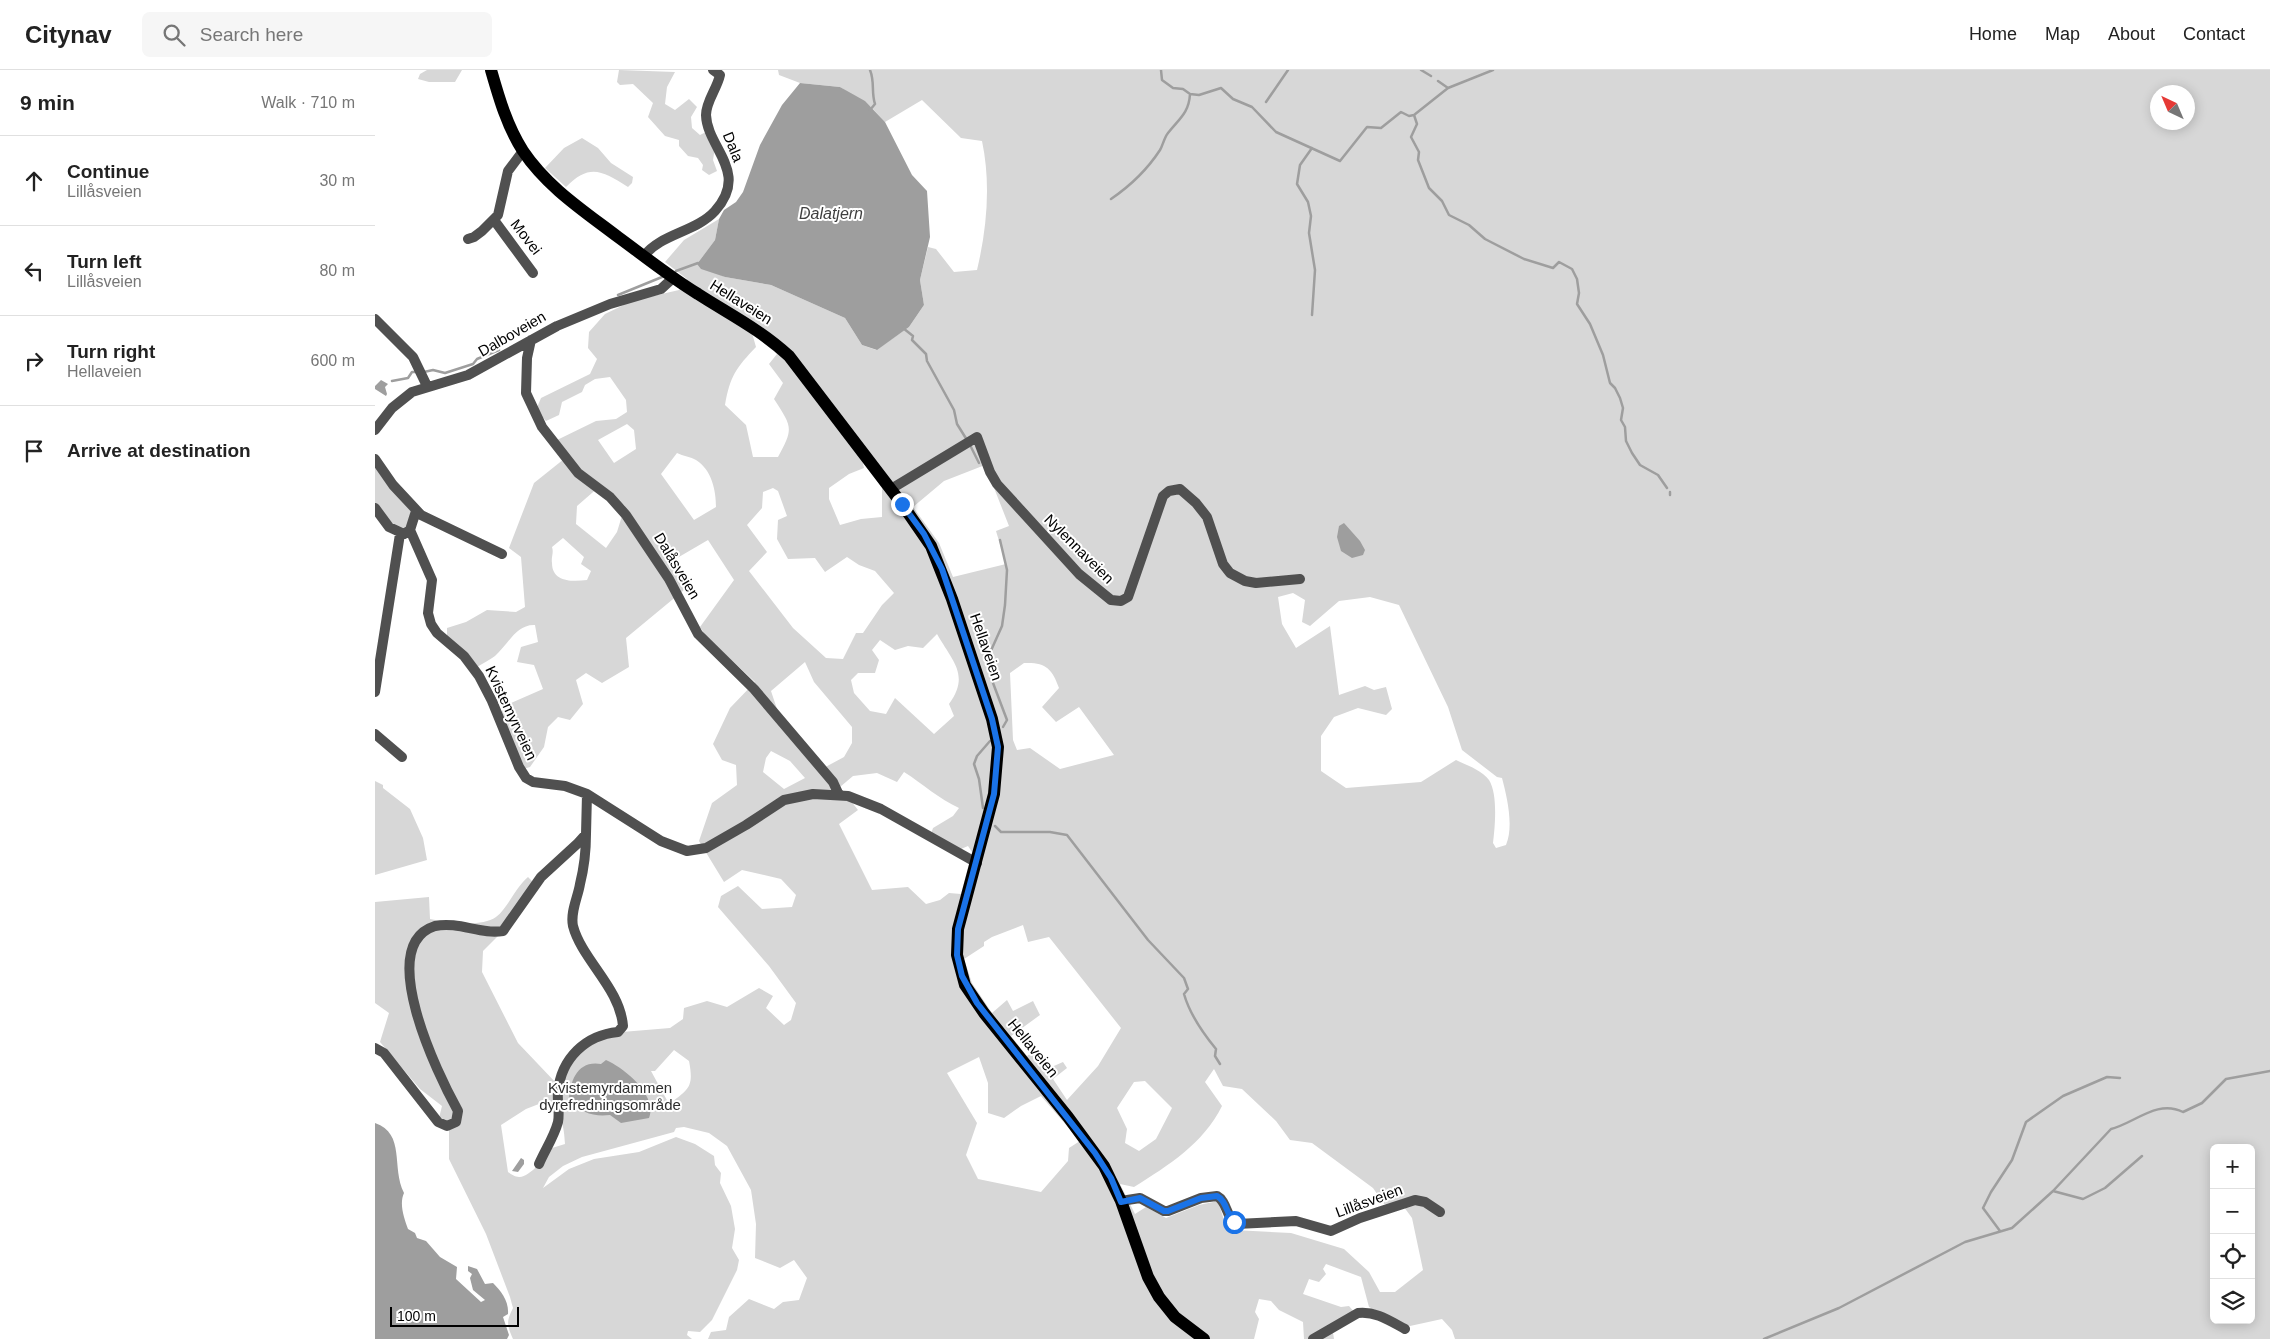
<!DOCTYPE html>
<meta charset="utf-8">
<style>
:root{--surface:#fff;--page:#f6f6f6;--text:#222;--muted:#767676;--line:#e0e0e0}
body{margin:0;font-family:Arial,sans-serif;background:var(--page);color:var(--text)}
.controls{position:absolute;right:15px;bottom:15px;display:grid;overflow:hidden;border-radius:8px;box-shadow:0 2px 12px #0003}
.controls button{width:45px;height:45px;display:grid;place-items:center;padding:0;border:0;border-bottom:1px solid var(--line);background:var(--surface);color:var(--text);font:25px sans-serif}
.compass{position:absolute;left:1775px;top:15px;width:45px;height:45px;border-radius:50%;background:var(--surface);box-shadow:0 2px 12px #0003;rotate:316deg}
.scale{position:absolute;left:15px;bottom:12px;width:129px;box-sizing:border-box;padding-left:5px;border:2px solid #000;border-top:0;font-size:14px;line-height:18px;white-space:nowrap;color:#000;-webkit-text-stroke:4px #fff;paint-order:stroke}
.stop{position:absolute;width:15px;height:15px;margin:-11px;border:4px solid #1a73e8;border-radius:50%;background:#fff}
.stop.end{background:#1a73e8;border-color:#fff;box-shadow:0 1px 5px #0008}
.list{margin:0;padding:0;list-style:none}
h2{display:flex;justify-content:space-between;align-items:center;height:65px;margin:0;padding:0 20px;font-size:21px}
h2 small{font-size:16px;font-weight:400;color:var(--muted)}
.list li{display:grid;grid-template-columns:32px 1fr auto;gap:15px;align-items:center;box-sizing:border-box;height:90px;padding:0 20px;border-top:1px solid var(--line)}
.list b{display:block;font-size:19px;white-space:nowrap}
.list p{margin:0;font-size:16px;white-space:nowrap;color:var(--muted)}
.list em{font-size:16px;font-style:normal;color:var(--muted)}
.icon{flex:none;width:28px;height:28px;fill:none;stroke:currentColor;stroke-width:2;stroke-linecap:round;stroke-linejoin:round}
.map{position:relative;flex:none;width:1895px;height:1269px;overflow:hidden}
header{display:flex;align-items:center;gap:30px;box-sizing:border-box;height:70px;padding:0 25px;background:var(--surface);border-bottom:1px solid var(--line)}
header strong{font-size:24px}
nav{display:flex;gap:28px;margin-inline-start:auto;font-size:18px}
.search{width:350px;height:45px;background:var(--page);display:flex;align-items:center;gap:12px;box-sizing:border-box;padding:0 18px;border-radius:8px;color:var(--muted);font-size:19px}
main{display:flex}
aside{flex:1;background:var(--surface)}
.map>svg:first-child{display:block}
.green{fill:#d7d7d7;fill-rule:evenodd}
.water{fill:#9e9e9e}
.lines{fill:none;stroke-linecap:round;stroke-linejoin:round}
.stream{stroke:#9e9e9e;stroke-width:2.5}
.minor{stroke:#505050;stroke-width:10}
.major{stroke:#000;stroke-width:12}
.route{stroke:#1a73e8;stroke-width:6}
.labels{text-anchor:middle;stroke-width:4;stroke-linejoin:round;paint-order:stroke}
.street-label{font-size:15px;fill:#000;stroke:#fff}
.park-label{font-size:15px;fill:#2e2e2e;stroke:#fff}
.water-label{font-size:16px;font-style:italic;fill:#3f3f3f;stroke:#fff}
</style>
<header>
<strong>Citynav</strong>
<div class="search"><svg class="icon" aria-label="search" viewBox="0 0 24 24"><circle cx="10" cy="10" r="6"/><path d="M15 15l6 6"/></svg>Search here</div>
<nav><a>Home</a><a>Map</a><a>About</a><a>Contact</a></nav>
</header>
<main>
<aside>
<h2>9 min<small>Walk · 710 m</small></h2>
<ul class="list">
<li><svg class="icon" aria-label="ahead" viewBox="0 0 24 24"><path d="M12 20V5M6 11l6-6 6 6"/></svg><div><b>Continue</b><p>Lillåsveien</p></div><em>30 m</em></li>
<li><svg class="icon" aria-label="left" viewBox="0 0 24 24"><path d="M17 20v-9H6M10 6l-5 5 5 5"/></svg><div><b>Turn left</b><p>Lillåsveien</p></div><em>80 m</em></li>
<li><svg class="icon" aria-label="right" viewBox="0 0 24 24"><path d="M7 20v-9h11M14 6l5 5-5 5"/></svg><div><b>Turn right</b><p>Hellaveien</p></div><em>600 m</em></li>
<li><svg class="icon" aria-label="arrive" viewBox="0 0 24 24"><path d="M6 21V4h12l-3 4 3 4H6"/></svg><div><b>Arrive at destination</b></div></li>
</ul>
</aside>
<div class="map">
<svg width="1895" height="1269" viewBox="0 0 1895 1269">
<rect width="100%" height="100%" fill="#fff"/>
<!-- green -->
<path class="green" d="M 52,0 L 87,0 L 80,12 L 54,12 L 43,9 L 45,4 Z
M 244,0 L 300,2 L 292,17 L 290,34 L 300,40 L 314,29 L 322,37 L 316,47 L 317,58 L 325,65 L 331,62 L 340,77 L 338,90 L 342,101 L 334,105 L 327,100 L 328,95 L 323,88 L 313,86 L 304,76 L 304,70 L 290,66 L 273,47 L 278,33 L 258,14 L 245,15 L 242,12 Z
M 403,0 L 1895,0 L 1895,1269 L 1080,1269 L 1077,1260 L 1067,1249 L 1035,1256 L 994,1237 L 986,1207 L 951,1194 L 948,1199 L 951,1204 L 944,1212 L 934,1209 L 928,1224 L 966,1237 L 974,1236 L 980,1243 L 957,1256 L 959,1269 L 929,1269 L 928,1252 L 904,1240 L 896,1231 L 884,1229 L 880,1242 L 884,1249 L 879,1269 L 333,1269 L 336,1262 L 351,1260 L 354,1247 L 374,1229 L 399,1239 L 408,1232 L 424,1230 L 432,1208 L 419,1190 L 405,1198 L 380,1188 L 381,1154 L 376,1120 L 352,1076 L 334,1063 L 309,1057 L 301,1058 L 299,1062 L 207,1087 L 188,1096 L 174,1107 L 168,1118 L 194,1099 L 219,1089 L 264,1082 L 301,1067 L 320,1074 L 339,1086 L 340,1095 L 346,1103 L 345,1113 L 356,1136 L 360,1159 L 357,1178 L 364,1190 L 362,1200 L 337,1250 L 325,1262 L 313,1261 L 312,1265 L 317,1269 L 138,1269 C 132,1255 131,1252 138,1238 L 135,1227 L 111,1164 L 74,1089 L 74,1055 L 64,1048 L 67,1036 L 45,1019 L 5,972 L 14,943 L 0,933 L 0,832 L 54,827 L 55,849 C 73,852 105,858 121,847 C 133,838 140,818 153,807 L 158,812 L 142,847 L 108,881 L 107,902 L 143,973 L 182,1014 L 211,973 L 247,962 L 295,958 L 308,949 L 309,938 L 332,931 L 352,937 L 384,918 L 398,926 L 391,938 L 409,955 L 416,950 L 421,933 L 394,896 L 343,837 L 346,826 L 363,816 L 387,839 L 417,837 L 421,825 L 406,809 L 367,800 L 349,812 L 324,771 L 337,733 L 362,715 L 361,695 L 347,690 L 338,674 L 355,638 L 380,612 L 331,566 L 325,557 L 359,510 L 333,470 L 297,491 L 309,520 L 251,568 L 254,597 L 227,613 L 211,603 L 201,610 L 208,634 L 195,650 L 183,647 L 173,657 L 169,677 L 155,697 L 145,700 L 119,648 L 136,633 L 168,619 L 159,595 L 142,592 L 146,577 L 163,572 L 160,555 C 141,554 133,575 120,586 C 115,590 108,593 102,597 L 72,566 L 72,558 L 91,552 L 112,540 L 141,542 L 150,537 L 146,487 L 134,478 L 159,413 L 194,385 L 182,370 L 221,351 L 241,349 L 252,342 L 251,330 L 235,307 L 220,309 L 210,315 L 207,322 L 187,332 L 184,345 L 171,351 L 161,340 L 166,328 L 215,304 L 222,289 L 213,278 L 214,262 L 230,244 L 257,231 L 304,220 L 312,209 L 290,192 L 309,170 L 344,149 L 340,170 L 322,194 L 350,207 L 396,215 L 470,248 L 487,275 L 501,280 L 534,257 L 549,235 L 545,210 L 553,177 L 561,179 L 579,202 L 602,200 C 612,158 616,113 607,71 L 586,68 L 547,30 L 510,52 L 497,38 L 465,17 L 425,13 L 404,5 ZM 1782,22 L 1812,22 L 1812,52 L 1782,52 ZM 377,263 L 402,284 L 394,294 L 408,313 L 399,329 C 417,357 419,358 403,387 L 378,387 L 371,355 L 350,335 C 355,306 361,298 381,277 ZM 252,354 L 259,360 L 261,379 L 239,393 L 223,370 ZM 302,383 C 308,386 316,387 321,390 C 337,400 341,421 341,437 L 319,450 L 286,404 ZM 487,389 L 507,418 L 507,447 L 486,449 L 465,455 L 454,429 L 454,418 L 474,404 L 489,398 ZM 610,395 L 634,456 L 621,461 L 631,494 L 578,507 L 564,473 L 538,437 L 569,411 ZM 225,416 L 250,436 L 242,462 L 231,478 L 201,454 L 202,436 ZM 398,418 L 403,421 L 412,446 L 403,450 L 402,469 L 413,489 L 440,488 L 450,502 L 472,487 L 484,495 L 500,501 L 519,523 L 507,535 L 488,563 L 481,563 L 468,589 L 451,588 L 418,558 L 374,501 L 392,482 L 372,455 L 387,438 L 388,422 ZM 188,468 L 209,487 L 206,494 L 216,501 L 212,510 C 197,512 177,512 177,493 C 176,487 179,483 177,477 ZM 918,523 L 930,530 L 927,552 L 935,556 L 964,531 L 995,527 L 1024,535 L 1073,637 L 1087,680 L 1122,707 L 1127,708 C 1132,727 1139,756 1131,775 L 1121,778 L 1118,773 C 1120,757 1123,724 1114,710 C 1107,700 1091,695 1081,690 L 1046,712 L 971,718 L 946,701 L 946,666 L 959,647 L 983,638 L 1011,645 L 1017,639 L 1011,617 L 999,620 L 990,616 L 964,625 L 955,556 L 921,578 L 907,554 L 903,527 ZM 562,564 C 578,592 595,605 574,634 L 579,646 L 559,664 L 520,628 L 511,644 L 495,641 L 479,623 L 476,610 L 483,603 L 500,603 L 504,590 L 497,580 L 505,570 L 520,580 L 533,576 L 548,578 ZM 430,592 L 439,612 L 477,657 L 477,673 L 469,687 L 443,701 L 403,642 L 396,621 ZM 649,593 C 670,592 677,598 684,618 L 667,637 L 681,652 L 704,637 L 739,685 L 685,699 L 655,678 L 642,680 L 638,670 L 635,603 ZM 396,681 L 415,691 L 430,708 L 409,719 L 388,702 L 391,688 ZM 529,702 C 548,714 564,729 584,738 L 578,746 L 558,758 L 556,764 L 586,779 L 593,776 L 597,782 L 586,824 L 574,823 L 565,830 L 551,834 L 533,817 L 497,820 L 464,754 L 483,740 L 465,717 L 478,706 L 502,703 L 522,712 ZM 648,855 L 653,872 L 674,867 L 746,958 L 723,996 L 692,1030 L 678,1009 L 692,998 L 688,992 L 672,999 L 659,981 L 652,986 L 636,966 L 665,945 L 658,931 L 638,941 L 632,930 L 617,943 L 597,913 L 589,889 L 609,876 L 609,872 L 617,867 ZM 299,980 L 314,991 C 319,1017 314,1019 294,1034 L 276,1001 L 280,1001 ZM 604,987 L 613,1013 L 613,1043 L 629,1048 L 646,1036 L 666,1026 L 705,1071 L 694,1078 L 693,1091 L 666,1122 L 603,1109 L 591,1085 L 602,1053 L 572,1003 ZM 839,999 L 848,1016 L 867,1019 L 901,1051 L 915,1070 L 937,1073 L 998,1118 L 1009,1134 L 1026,1133 L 1037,1148 L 1048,1200 L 1020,1222 L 1005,1222 L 994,1202 L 969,1179 L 916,1163 L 859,1160 L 849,1150 L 843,1131 L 824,1135 L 791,1148 L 771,1137 L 760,1144 L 745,1114 L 759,1117 C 794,1095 828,1074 847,1036 L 830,1012 ZM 770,1011 L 797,1038 L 781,1069 L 764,1081 L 750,1073 L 752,1059 L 742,1038 L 759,1012 ZM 169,1032 C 187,1043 189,1055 190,1074 L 177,1078 C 172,1086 154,1108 144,1107 C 140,1107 136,1104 133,1102 L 126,1055 L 151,1039 ZM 1839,1078 L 1876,1078 L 1876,1250 L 1839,1250 Z
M 207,68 L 223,78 L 236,93 L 258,107 L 257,113 L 253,117 C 227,101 215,93 191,117 L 170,98 L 189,78 Z
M 0,392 L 36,441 L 33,457 L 26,461 L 0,438 Z
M 0,711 L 8,715 L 8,718 L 35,739 L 48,768 L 52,790 L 0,805 Z"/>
<!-- water -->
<path class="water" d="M 425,13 L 465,17 L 490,31 L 510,52 L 537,105 L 552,121 L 555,167 L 545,210 L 549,235 L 534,257 L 502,280 L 487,275 L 470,248 L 396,215 L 350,207 L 326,199 L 322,194 L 340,170 L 344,149 L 349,140 L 361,132 L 368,122 L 385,75 L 407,35 Z
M 6,310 L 13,314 L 10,317 L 12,324 L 11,326 L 0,319 L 0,316 Z
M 969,453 L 985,471 L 990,480 L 988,485 L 977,488 L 966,481 L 962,467 L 964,456 Z
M 231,990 C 249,998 283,1025 274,1048 L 246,1053 L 235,1045 C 219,1047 206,1043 194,1030 C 195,1010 203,990 226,994 Z
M 0,1053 C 31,1064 16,1097 29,1123 C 24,1134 29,1148 33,1159 L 40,1163 L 42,1168 L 51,1171 L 65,1187 L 82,1197 L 81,1209 L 106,1232 L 110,1230 L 98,1220 L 95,1208 L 97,1204 L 93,1201 L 93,1196 L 102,1199 L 110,1214 L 118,1213 C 126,1221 134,1231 133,1244 L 128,1247 L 134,1265 L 132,1269 L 0,1269 Z
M 146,1088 L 149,1090 L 149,1094 L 143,1102 L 137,1101 Z"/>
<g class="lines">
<!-- stream -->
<path class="stream" d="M 786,0 L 787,10 L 798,18 L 808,19 L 815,24 L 824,25 L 846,18 L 858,29 L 877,37 L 901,62 L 965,91 L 992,57 L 1006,58 L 1026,42 L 1034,46 L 1039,45 L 1073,18 L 1118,0
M 1046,0 L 1056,6
M 1063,11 L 1073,18
M 891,32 L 913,0
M 495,40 L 500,34 C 496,22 500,12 495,0
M 1039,45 L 1042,54 L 1036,67 L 1044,82 L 1043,90 L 1054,118 L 1067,131 L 1074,145 L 1094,155 L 1110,169 L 1149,189 L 1178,198 L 1184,192 L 1197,199 L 1202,209 L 1204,223 L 1202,234 L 1215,254 L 1228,285 L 1235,313 L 1240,318 L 1245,328 L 1248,338 L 1246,350 L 1250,357 L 1251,371 L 1257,383 L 1265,395 L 1283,405 L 1292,418
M 736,129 C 755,116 772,100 785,80 C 788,75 789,68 793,63 C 804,49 814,43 815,24
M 301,201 L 323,193
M 243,225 L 287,207
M 937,245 L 940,200 L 934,163 L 936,146 L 933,132 L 922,114 L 925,95 L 937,78
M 528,258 L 538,266 L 537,270 L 551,284 L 552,291 L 579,340 L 582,354 L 592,370
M 49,302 L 58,300 L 70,303 L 98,294 L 102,289 L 124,280
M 17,311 L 33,308 L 37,302 L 41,302
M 596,377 L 604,393
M 1295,422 L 1295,425
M 625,470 L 632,500 L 630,535 L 627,556 L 614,585 L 615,605 L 632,650 L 628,657
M 608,738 L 604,709 L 599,694 L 602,686 L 615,671
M 620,756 L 626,762 L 675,762 L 692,765 L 773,870 L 809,908 L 813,919 L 809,924 C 815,945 827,962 841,979 L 840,986 L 845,994
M 1678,1121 L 1708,1129 L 1730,1118 L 1767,1086
M 1625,1161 L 1608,1138 L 1616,1122 L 1637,1090 L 1651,1052 L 1688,1026 L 1732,1007 L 1745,1008
M 1389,1269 L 1464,1238 L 1590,1172 L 1637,1158 L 1678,1121 L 1736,1059 C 1760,1053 1782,1029 1808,1042 L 1827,1033 L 1851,1009 L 1895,1001"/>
<!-- minor -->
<path class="minor" d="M 119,150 L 158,203
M 93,169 L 99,167 L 107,161 L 123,145 L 133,101 L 148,81
M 269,186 C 285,164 321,162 340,141 C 375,102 332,78 331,45 C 331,31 342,19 345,5 L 338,0
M 0,249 L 38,287 L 52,316
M 156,270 L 152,288 L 151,323 L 167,357 L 203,403 L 235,427 L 251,445 L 294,509 L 323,564 L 379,619 L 458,712 L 464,725
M 0,360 L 17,338 L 37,322 L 93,305 L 182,256 L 235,234 L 286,219 L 298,208
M 0,389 L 18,415 L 46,445 L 127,484
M 516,419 L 602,367 L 615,402 L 622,414 L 704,504 L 736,530 L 746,531 L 753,527 L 788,426 L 794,421 L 805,419 L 821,433 L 832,447 L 848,494 L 855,503 L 870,511 L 881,513 L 925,509
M 0,438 L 14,457 L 29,464 L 35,460 L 41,441
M 35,460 L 57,510 L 53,543 L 56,554 L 62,563 L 89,586 L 104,606 L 117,631 L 144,697 L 151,708 L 158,712 L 190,716 L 212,724 L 286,771 L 312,781 L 331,778 L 371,755 L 409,730 L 438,724 L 473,726 L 506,739 L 602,793
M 0,622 L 25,464
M 0,664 L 27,687
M 0,978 L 9,983 L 63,1052 L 72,1056 L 81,1052 L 83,1041 C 62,1003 0,875 60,856 C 84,851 106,865 128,861 L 166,807 L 202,774 L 211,764 L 212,724
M 164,1094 C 170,1080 179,1067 183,1052 C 185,1042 182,1032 183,1022 C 186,988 211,965 243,962 L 248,956 C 245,918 207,890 198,856 C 195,842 203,827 205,814 C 209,798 211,781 211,764
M 746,1131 L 765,1128 L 789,1141 L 793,1141 L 826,1128 L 842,1126 C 853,1132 850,1147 862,1154 L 921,1151 L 956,1161 L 985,1148 L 1040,1130 L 1050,1132 L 1065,1142
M 938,1269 L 983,1243 C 1001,1241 1015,1251 1030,1259"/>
<!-- major -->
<path class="major" d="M 116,0 C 124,28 132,56 148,81 C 172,117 209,141 243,167 C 269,186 295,207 323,224 C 354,244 386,260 414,286 L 527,434 L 556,476 L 577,529 L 617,649 L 623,677 L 619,724 L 583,859 L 582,885 L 590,915 L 609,943 L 693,1047 L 729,1096 L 746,1131 L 773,1207 L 784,1227 L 800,1247 L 829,1269"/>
</g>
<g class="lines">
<!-- route -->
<path class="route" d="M 527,434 L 549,464 L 567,499 L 617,649 L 623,677 L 619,724 L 583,859 L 582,885 L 587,906 L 602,933 L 720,1083 L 736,1108 L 746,1132 L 765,1128 L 789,1141 L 793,1141 L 826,1128 L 842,1126 C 852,1131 851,1144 859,1152"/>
</g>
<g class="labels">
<!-- street labels -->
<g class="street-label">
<text transform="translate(358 77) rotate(68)" y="5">Dala</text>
<text transform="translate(151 167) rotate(52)" y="5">Movei</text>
<text transform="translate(366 232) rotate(32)" y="5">Hellaveien</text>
<text transform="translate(137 264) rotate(-30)" y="5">Dalboveien</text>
<text transform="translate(704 479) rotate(45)" y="5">Nylennaveien</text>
<text transform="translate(302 496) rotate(59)" y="5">Dalåsveien</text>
<text transform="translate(611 577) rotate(71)" y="5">Hellaveien</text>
<text transform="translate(136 643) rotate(65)" y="5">Kvistemyrveien</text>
<text transform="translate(658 978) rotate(51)" y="5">Hellaveien</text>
<text transform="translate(994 1131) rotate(-20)" y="5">Lillåsveien</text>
</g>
<!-- park labels -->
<g class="park-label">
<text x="235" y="1023">Kvistemyrdammen<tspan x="235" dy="17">dyrefredningsområde</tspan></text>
</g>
<!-- water labels -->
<g class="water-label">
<text x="456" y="149">Dalatjern</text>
</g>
</g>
</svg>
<div class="controls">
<button>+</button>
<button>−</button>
<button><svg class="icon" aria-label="locate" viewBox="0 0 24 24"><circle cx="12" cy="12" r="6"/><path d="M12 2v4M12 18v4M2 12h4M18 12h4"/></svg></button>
<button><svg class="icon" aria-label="layers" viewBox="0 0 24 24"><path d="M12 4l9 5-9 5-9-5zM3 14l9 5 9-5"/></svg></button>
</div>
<svg class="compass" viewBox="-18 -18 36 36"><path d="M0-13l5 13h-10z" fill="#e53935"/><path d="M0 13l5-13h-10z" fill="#767676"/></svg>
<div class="scale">100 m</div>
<div class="stop" style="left:859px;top:1152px"></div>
<div class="stop end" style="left:527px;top:434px"></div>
</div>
</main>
